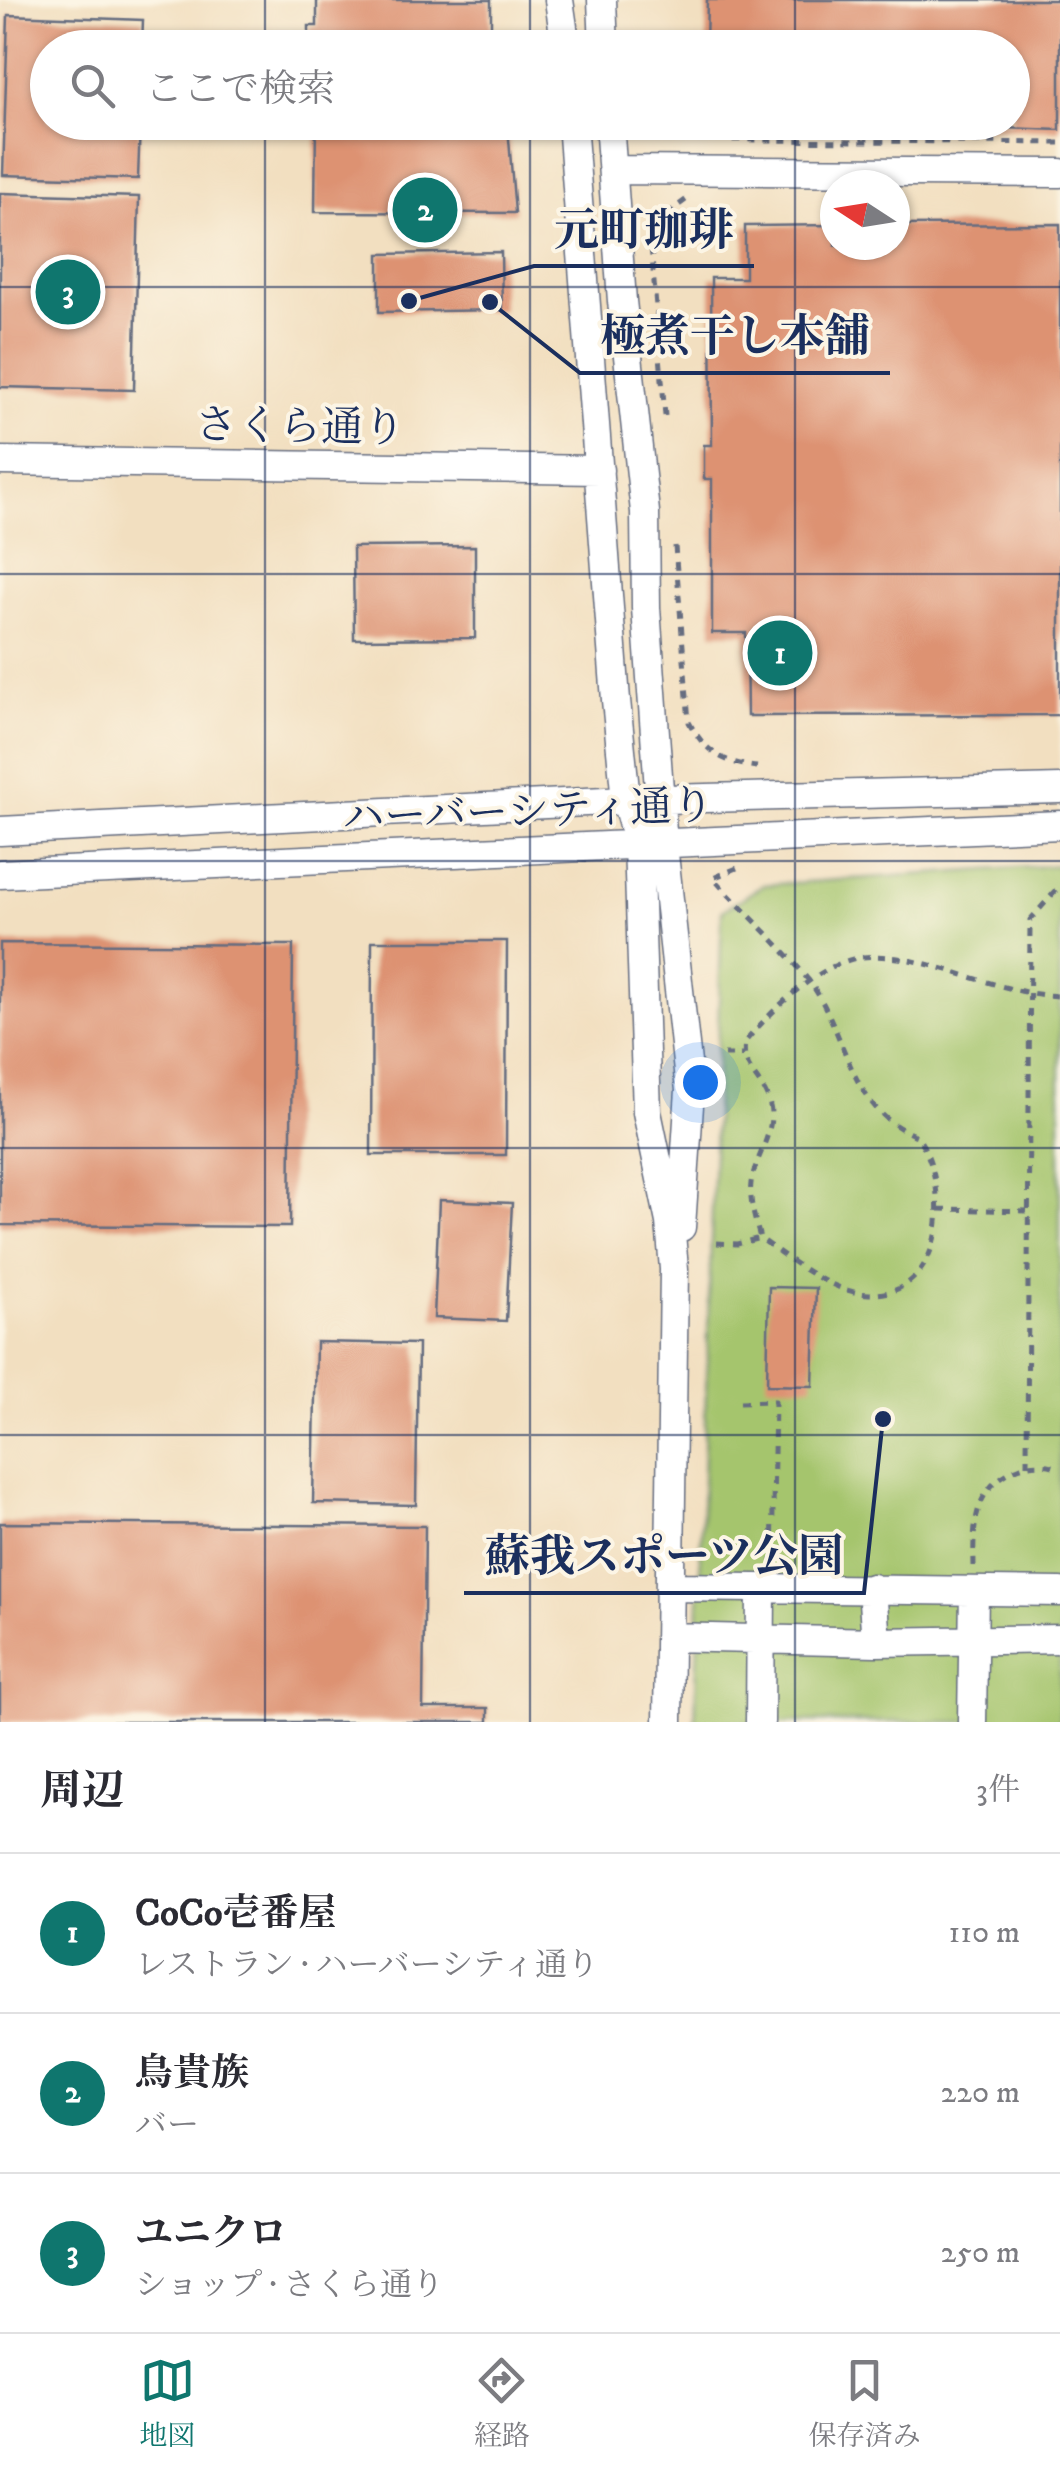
<!DOCTYPE html>
<html lang="ja">
<meta charset="utf-8">
<style>
:root{--surface:#fff;--page:#f7f7f7;--text:#2b2b33;--muted:#7c7c81;--line:#e1e1e2;--accent:#0f766e}
body{margin:0;font-family:"IM FELL DW Pica","Noto Serif JP",serif;background:var(--page);color:var(--text)}
.compass{position:absolute;left:820px;top:170px;width:90px;height:90px;border-radius:50%;background:var(--surface);box-shadow:0 2px 8px #0004;rotate:282deg}
.you{position:absolute;left:700px;top:1082px;width:35px;height:35px;margin:-25px;border:8px solid #fff;border-radius:50%;background:#1a73e8;box-shadow:0 0 0 15px #1a73e833}
.badge{display:grid;place-items:center;width:65px;height:65px;border-radius:50%;background:var(--accent);color:#fff;font-size:32px;font-weight:700}
.pin{position:absolute;translate:-50% -50%;border:5px solid #fff;box-shadow:0 2px 10px #0006}
.list{margin:0;padding:0;list-style:none}
h2{display:flex;justify-content:space-between;align-items:center;height:130px;margin:0;padding:0 40px;font-size:42px}
h2 small{font-size:32px;font-weight:400;color:var(--muted)}
.list li{display:grid;grid-template-columns:65px 1fr auto;gap:30px;align-items:center;box-sizing:border-box;height:160px;padding:0 40px;border-top:2px solid var(--line)}
.list b{display:block;font-size:38px;white-space:nowrap}
.list p{margin:0;font-size:32px;white-space:nowrap;color:var(--muted)}
.list em{font-size:32px;font-style:normal;color:var(--muted)}
.icon{flex:none;width:55px;height:55px;fill:none;stroke:currentColor;stroke-width:2;stroke-linecap:round;stroke-linejoin:round}
.map{position:relative;flex:none;width:1060px;height:1722px;overflow:hidden}
.search{position:absolute;background:var(--surface);box-shadow:0 2px 8px #0004;left:30px;right:30px;top:30px;height:110px;display:flex;align-items:center;gap:25px;box-sizing:border-box;padding:0 35px;border-radius:55px;color:var(--muted);font-size:38px}
.sheet{height:610px;background:var(--surface)}
nav{display:flex;justify-content:space-around;align-items:center;box-sizing:border-box;height:140px;border-top:2px solid var(--line);background:var(--surface);font-size:28px;color:var(--muted)}
nav a{display:grid;justify-items:center;gap:5px}
nav .on{color:var(--accent)}
.map>svg:first-child{display:block}
.green{fill:#a5c56d;stroke:#607a66;stroke-width:2.5}
.building{fill:#dd9272}
.lines{fill:none;stroke-linecap:round;stroke-linejoin:round}
.minor-casing{stroke:#666d80;stroke-width:31}
.path{stroke:#666d80;stroke-width:5;stroke-dasharray:8 8;stroke-linecap:butt}
.minor{stroke:#fff;stroke-width:28}
.grid{fill:none;stroke:#1b2f5e;stroke-width:2.5;stroke-opacity:0.55}
.labels{text-anchor:middle;stroke-width:8;stroke-linejoin:round;paint-order:stroke}
.street-label{font-size:42px;fill:#1b2f5e;stroke:#fcf5e5}
.leader{fill:none;stroke:#1b2f5e;stroke-width:4}
.callout-dot{fill:#1b2f5e;stroke:#fcf5e5;stroke-width:4}
.callout-label{font-size:45px;text-anchor:middle;font-weight:bold;fill:#1b2f5e;stroke:#fcf5e5;stroke-width:8;stroke-linejoin:round;paint-order:stroke}
</style>
<div class="map">
<svg width="1060" height="1722" viewBox="0 0 1060 1722">
<rect width="100%" height="100%" fill="#fcf5e5"/>
<filter id="ink" filterUnits="userSpaceOnUse"><feTurbulence type="fractalNoise" baseFrequency=".01" numOctaves="2"/><feDisplacementMap in="SourceGraphic" scale="20" xChannelSelector="R" yChannelSelector="G"/><feConvolveMatrix kernelMatrix="1 2 1 2 8 2 1 2 1" color-interpolation-filters="sRGB"/></filter>
<filter id="wash" filterUnits="userSpaceOnUse"><feTurbulence type="fractalNoise" baseFrequency=".0048" numOctaves="4" result="noise"/><feDisplacementMap in="SourceGraphic" scale="40" xChannelSelector="R" yChannelSelector="G"/><feGaussianBlur stdDeviation="2.25" result="paint"/><feColorMatrix in="noise" values="0 0 0 0 0 0 0 0 0 0 0 0 0 0 0 0 0 1.4 0 .05"/><feComposite in="paint" operator="in"/></filter>
<g filter="url(#wash)">
<rect width="100%" height="100%" fill="#f2dfc0"/>
<!-- green -->
<path class="green" d="M 1060,865 L 1060,1722 L 695,1722 L 722,911 L 763,885 Z"/>
<g id="blocks">
<!-- building -->
<path class="building" d="M 317,0 L 491,0 L 491,48 L 309,48 L 309,26 L 317,26 Z
M 707,0 L 1060,0 L 1060,130 L 946,126 L 1012,122 L 1012,48 L 706,48 Z
M 8,15 L 143,20 L 142,48 L 48,48 L 48,122 L 140,122 L 138,179 L 3,175 Z
M 316,122 L 490,122 L 508,127 L 515,213 L 315,212 Z
M 0,193 L 139,197 L 134,390 L 0,387 Z
M 1060,224 L 1060,715 L 747,716 L 746,633 L 712,633 L 712,479 L 704,479 L 704,445 L 712,445 L 711,278 L 745,278 L 745,226 L 835,225 L 835,245 L 895,245 L 895,225 Z
M 501,252 L 502,310 L 379,312 L 379,254 Z
M 475,546 L 475,638 L 354,639 L 353,547 Z
M 372,941 L 507,941 L 506,1155 L 371,1155 Z
M 0,943 L 293,945 L 290,1227 L 0,1225 Z
M 439,1200 L 512,1203 L 506,1321 L 434,1318 Z
M 769,1287 L 816,1288 L 813,1386 L 767,1385 Z
M 316,1342 L 418,1344 L 416,1505 L 313,1503 Z
M 0,1523 L 425,1526 L 423,1708 L 488,1708 L 488,1722 L 0,1722 Z"/>
</g>
</g>
<g filter="url(#ink)">
<use href="#blocks" fill-opacity="0" stroke="#666d80" stroke-width="2.5"/>
<g class="lines">
<defs>
<path id="minor" d="M 559,0 L 566,48
M 602,0 L 604,48
M 572,122 L 616,700 L 626,800 L 638,844 L 647,1112 L 670,1222 L 674,1269 L 668,1722
M 609,122 L 622,301 L 645,512 L 646,608 L 663,845 L 690,1090 L 681,1227
M 613,170 L 1060,173
M 0,461 L 599,470
M 0,831 L 626,800 L 1060,789
M 0,874 L 1060,825
M 671,1587 L 1060,1592
M 872,1588 L 876,1642
M 669,1637 L 876,1642 L 1060,1639
M 760,1722 L 761,1588
M 972,1722 L 974,1591"/>
</defs>
<!-- minor casing -->
<use href="#minor" class="minor-casing"/>
<!-- path -->
<path class="path" d="M 643,122 L 651,133 L 668,139 L 1060,143
M 665,416 L 651,246 L 657,221 L 687,199
M 675,546 L 689,722 C 705,752 723,763 757,767
M 737,868 L 713,878 C 744,912 781,944 809,981 C 849,1034 847,1110 917,1136 C 951,1182 948,1297 869,1294 C 831,1293 789,1259 760,1238 C 755,1220 749,1201 751,1183 C 755,1158 776,1131 770,1106 C 765,1080 740,1070 745,1042 C 772,1010 820,962 863,957 C 898,953 937,967 970,977 C 1001,986 1027,995 1060,996
M 724,1055 L 743,1055
M 939,1209 L 1029,1211
M 717,1243 L 737,1244 L 760,1238
M 740,1402 L 775,1401 L 772,1563
M 1027,1465 L 1030,920 L 1060,886
M 974,1566 C 973,1521 974,1485 1021,1467 C 1033,1463 1049,1463 1060,1469"/>
<!-- minor -->
<use href="#minor" class="minor"/>
</g>
</g>
<!-- grid -->
<path class="grid" d="M 265,0 L 265,48M 530,0 L 530,48M 795,0 L 795,48M 265,122 L 265,1722M 530,122 L 530,1722M 795,122 L 795,1722M 0,287 L 1060,287M 0,574 L 1060,574M 0,861 L 1060,861M 0,1148 L 1060,1148M 0,1435 L 1060,1435"/>
<g class="labels">
<!-- street labels -->
<g class="street-label">
<text transform="translate(300 425) rotate(1)" y="15">さくら通り</text>
<text transform="translate(528 810) rotate(-2)" y="15">ハーバーシティ通り</text>
</g>
</g>
<!-- callouts -->
<path class="leader" d="M409 301L534 266H754M490 302L580 373H890M883 1419L864 1593H464"/>
<g class="callout-dot">
<circle cx="409" cy="301" r="10"/>
<circle cx="490" cy="302" r="10"/>
<circle cx="883" cy="1419" r="10"/>
</g>
<g class="callout-label">
<text x="644" y="245">元町珈琲</text>
<text x="735" y="351">極煮干し本舗</text>
<text x="664" y="1571">蘇我スポーツ公園</text>
</g>
</svg>
<svg class="compass" viewBox="-18 -18 36 36"><path d="M0-13l5 13h-10z" fill="#e53935"/><path d="M0 13l5-13h-10z" fill="#7c7c81"/></svg>
<div class="you"></div>
<div class="pin badge" style="left:780px;top:653px">1</div>
<div class="pin badge" style="left:425px;top:210px">2</div>
<div class="pin badge" style="left:68px;top:292px">3</div>
<div class="search"><svg class="icon" aria-label="search" viewBox="0 0 24 24"><circle cx="10" cy="10" r="6"/><path d="M15 15l6 6"/></svg>ここで検索</div>
</div>
<section class="sheet">
<h2>周辺<small>3件</small></h2>
<ul class="list">
<li><span class="badge">1</span><div><b>CoCo壱番屋</b><p>レストラン · ハーバーシティ通り</p></div><em>110 m</em></li>
<li><span class="badge">2</span><div><b>鳥貴族</b><p>バー</p></div><em>220 m</em></li>
<li><span class="badge">3</span><div><b>ユニクロ</b><p>ショップ · さくら通り</p></div><em>250 m</em></li>
</ul>
</section>
<nav>
<a class="on"><svg class="icon" aria-label="map" viewBox="0 0 24 24"><path d="M3 6l6-2 6 2 6-2v14l-6 2-6-2-6 2zM9 4v14M15 6v14"/></svg>地図</a>
<a><svg class="icon" aria-label="directions" viewBox="0 0 24 24"><path d="M12 3l9 9-9 9-9-9zM9 14v-3h6M13 9l2 2-2 2"/></svg>経路</a>
<a><svg class="icon" aria-label="saved" viewBox="0 0 24 24"><path d="M7 4h10v16l-5-4-5 4z"/></svg>保存済み</a>
</nav>
